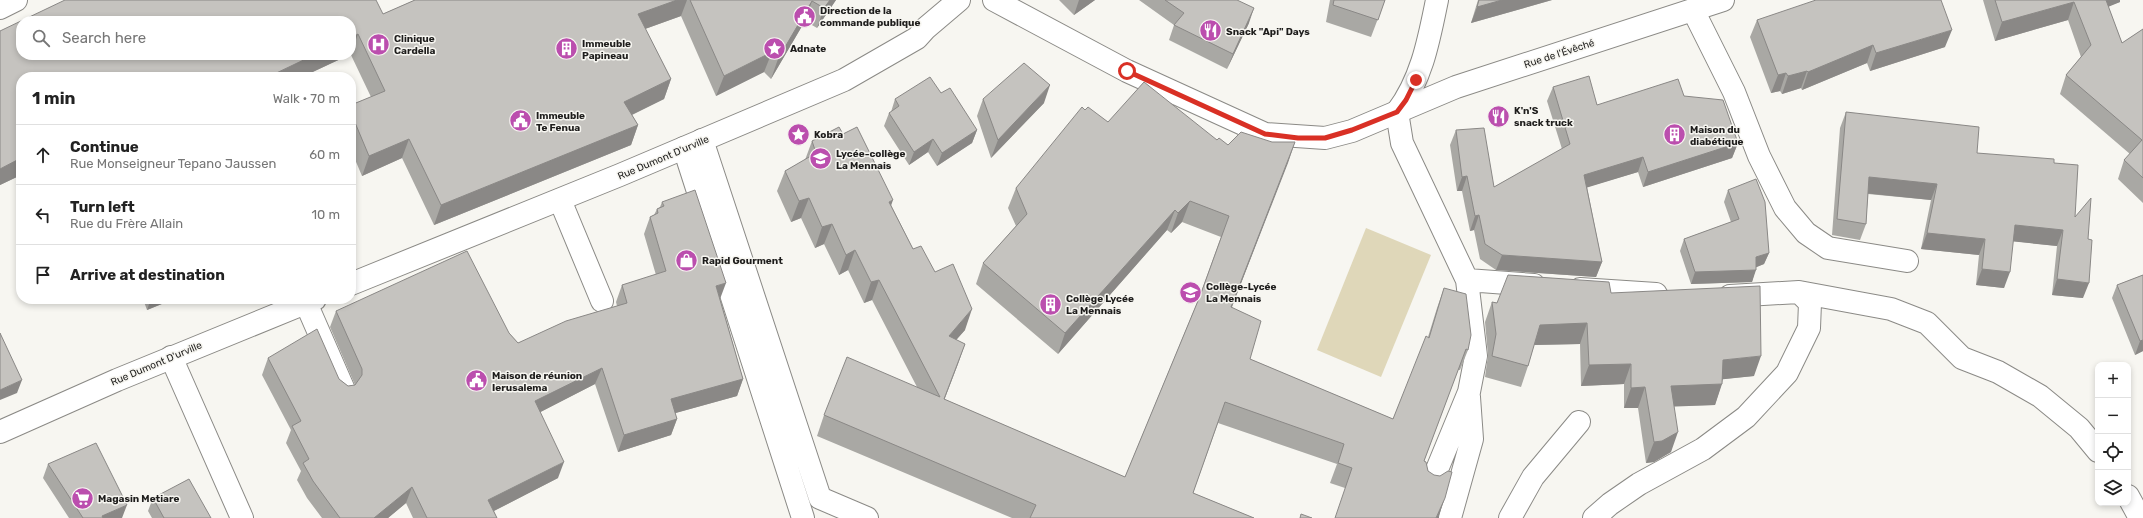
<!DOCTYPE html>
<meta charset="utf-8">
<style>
:root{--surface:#fff;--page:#f6f6f6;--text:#222;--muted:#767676;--line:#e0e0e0}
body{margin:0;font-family:Rubik,sans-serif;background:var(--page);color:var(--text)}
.controls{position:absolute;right:12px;bottom:12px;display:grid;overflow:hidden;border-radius:8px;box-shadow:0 2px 6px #0003}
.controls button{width:36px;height:36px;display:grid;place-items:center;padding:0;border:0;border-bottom:1px solid var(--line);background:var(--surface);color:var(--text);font:20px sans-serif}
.stop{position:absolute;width:12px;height:12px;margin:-9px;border:3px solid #d93025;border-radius:50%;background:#fff}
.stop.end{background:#d93025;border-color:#fff;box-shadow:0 1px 4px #0008}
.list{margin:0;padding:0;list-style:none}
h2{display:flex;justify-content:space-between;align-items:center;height:52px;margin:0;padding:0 16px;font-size:17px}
h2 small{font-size:13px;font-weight:400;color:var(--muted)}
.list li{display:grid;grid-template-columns:26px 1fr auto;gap:12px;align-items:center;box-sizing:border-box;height:60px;padding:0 16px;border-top:1px solid var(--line)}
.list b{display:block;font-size:15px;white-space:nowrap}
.list p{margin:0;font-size:13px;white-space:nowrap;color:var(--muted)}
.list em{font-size:13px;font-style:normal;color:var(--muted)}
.icon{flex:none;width:22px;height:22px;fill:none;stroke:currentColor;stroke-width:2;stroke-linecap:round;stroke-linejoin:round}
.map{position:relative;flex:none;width:2143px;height:518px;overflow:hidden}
.search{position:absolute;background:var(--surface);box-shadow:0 2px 6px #0003;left:16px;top:16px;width:340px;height:44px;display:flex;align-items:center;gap:10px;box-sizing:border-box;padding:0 14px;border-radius:16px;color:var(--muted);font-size:15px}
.panel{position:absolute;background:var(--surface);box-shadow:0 2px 6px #0003;left:16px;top:72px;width:340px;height:232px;border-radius:16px}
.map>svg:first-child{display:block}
.pitch{fill:#dfd7b9}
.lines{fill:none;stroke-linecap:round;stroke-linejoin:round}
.minor-casing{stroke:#8b8a86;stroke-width:24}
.major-casing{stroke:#8b8a86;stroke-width:24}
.minor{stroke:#fff;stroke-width:22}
.major{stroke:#fff;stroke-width:22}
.wall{fill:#a9a8a4}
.shaded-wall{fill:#8a8886}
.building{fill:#c5c3bf;stroke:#8a8886}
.route{stroke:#d93025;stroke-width:5}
.labels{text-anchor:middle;stroke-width:3;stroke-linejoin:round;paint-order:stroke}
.poi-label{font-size:10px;font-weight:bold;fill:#1e1d1c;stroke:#f7f6f1;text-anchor:start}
.street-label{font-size:10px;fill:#1e1d1c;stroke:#f7f6f1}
</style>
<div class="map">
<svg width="2143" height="518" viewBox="0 0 2143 518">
<rect width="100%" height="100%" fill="#f7f6f1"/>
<!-- pitch -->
<path class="pitch" d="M 1366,228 L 1431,255 L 1381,377 L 1317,350 Z"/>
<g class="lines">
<defs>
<path id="minor" d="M 0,8 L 16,0
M 1693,10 L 1734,92 L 1759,156 L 1785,208 L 1806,233 L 1828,248 L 1907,261
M 702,140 L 820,498 L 867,518
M 684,148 L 803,518
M 560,200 L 602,301
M 1467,280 L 1534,285
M 1580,289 L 1656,294
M 1799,292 L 1891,309 L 1927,323 L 1962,358 L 1998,372 L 2040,396 L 2079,428 L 2098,451
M 306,303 L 344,390
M 171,357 L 242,518
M 1431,484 L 1469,392 L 1476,356 L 1467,280 L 1402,143 L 1397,112 C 1422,79 1429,39 1437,0
M 2128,496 L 2140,518
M 1450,518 L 1472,439 L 1469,397
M 1510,518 L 1533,477 L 1579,422
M 1594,518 L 1610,504 L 1639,484 L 1703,449 L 1746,417 L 1787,373 L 1809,328 L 1810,303 L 1799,292 L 1730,296"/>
<path id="major" d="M 994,0 L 1127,71 L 1265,134 L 1325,138 L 1352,131 L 1456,87 L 1723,0
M 351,284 L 620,175 L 844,80 L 917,38 L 926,28 L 959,0
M 0,432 L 117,380 L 315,299"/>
</defs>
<!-- minor casing -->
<use href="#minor" class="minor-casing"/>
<!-- major casing -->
<use href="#major" class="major-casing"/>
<!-- minor -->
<use href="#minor" class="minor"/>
<!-- major -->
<use href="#major" class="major"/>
</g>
<!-- wall -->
<path class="wall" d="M 415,0 L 836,0 L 817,28 L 805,21 L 771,79 L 764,72 L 716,96 L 681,16 L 645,29 L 671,79 L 664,99 L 632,115 L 638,125 L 631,145 L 434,225 L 402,158 L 362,176 L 351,150 L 351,105 L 371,97 L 351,55 L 351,21 L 21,55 L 349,55 L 302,77 L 21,77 L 21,175 L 0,185 L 0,31 L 383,14 Z
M 1059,0 L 1095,0 L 1074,15 Z
M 1139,0 L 1237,0 L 1249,23 L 1227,69 L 1169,40 L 1174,25 Z
M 1330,0 L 1385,0 L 1371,37 L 1326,22 Z
M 1478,0 L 1552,0 L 1471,23 Z
M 1983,0 L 2120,0 L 2120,2 L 2108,6 L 2122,43 L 2143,29 L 2143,203 L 2118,179 L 2124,160 L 2130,154 L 2060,94 L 2066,75 L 2081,57 L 2068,20 L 1995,41 Z
M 1757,20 L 1945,47 L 1870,71 L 1867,63 L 1802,90 L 1801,88 L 1782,94 L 1780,91 L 1771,93 L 1750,37 Z
M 1553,87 L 1597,105 L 1684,96 L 1738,143 L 1732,158 L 1643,187 L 1638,172 L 1587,187 L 1602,262 L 1596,277 L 1496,270 L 1480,259 L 1474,230 L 1470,231 L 1462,191 L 1457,191 L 1450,145 L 1456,130 L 1494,187 L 1562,149 L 1547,101 Z
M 941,93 L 977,130 L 972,143 L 937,166 L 928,152 L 909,165 L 884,126 L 889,113 L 891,112 L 895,99 Z
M 983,99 L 1044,103 L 991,158 L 977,116 Z
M 1085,110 L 1108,122 L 1217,140 L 1228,145 L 1272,142 L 1295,142 L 1232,307 L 1250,359 L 1393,419 L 1428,337 L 1437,308 L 1444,288 L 1468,350 L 1460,370 L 1458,370 L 1424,461 L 1428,471 L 1445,498 L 1345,488 L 1330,483 L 1337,464 L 1218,423 L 1193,493 L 1254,518 L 1012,518 L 817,436 L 824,415 L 917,387 L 872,300 L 864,303 L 848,270 L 839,275 L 824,244 L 815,248 L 801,218 L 791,222 L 777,191 L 785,171 L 805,160 L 812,141 L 843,134 L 891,205 L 913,249 L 965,330 L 956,340 L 965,344 L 944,399 L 1125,477 L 1199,298 L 1221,237 L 1182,222 L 1171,233 L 1167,230 L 1058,354 L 976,284 L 983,263 L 1016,226 L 1008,208 L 1016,188 Z
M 1846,112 L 1977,153 L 2054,163 L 2075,217 L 2083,298 L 2052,295 L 2057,246 L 2013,241 L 2004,288 L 1976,285 L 1979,255 L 1921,249 L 1931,200 L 1868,194 L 1866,224 L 1860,240 L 1832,235 L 1840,128 Z
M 1728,190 L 1769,253 L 1764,264 L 1756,267 L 1752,282 L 1691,284 L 1680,251 L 1684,239 L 1731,222 L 1724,202 Z
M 662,202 L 720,298 L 743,379 L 737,396 L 675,413 L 677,419 L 671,435 L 618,452 L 595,384 L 540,412 L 558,478 L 494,511 L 497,518 L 413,518 L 406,503 L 388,518 L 322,518 L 307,498 L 297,480 L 301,471 L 286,443 L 291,430 L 262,375 L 268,358 L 339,379 L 348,386 L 355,385 L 330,327 L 336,311 L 509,333 L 518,343 L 617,306 L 616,302 L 622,285 L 656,275 L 644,234 L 650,217 L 654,215 L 657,209 L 660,207 Z
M 2143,275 L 2143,351 L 2135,355 L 2112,298 L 2117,285 Z
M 1611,293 L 1754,376 L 1723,379 L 1715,405 L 1674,406 L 1671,452 L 1654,462 L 1646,463 L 1638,408 L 1624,408 L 1624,384 L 1581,386 L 1580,344 L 1534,345 L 1528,366 L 1521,387 L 1485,377 L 1488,355 L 1485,322 L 1492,302 L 1497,303 Z
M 143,299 L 174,299 L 147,310 Z
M 48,464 L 122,518 L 69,518 L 43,478 Z
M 153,498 L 211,518 L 152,518 L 148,511 Z"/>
<!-- shaded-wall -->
<path class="shaded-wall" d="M 677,0 L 687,0 L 681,16 L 631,34 L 638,14 Z
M 830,0 L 836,0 L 817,28 L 824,8 Z
M 1079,0 L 1095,0 L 1074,15 Z
M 1502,0 L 1552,0 L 1471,23 L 1477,7 Z
M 2101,0 L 2120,0 L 2120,2 L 2096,12 Z
M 812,1 L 805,21 L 771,79 L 778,59 Z
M 2074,2 L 2068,20 L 1995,41 L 2002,22 Z
M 1254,8 L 1249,23 L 1227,69 L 1233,54 Z
M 1952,30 L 1945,47 L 1870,71 L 1876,53 Z
M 358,34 L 351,53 L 351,38 Z
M 1873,45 L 1867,63 L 1802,90 L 1808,72 Z
M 772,52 L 764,72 L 716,96 L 724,76 Z
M 314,55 L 349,55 L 302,77 L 268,77 Z
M 1807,71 L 1801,88 L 1782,94 L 1788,76 Z
M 1786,73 L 1780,91 L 1771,93 L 1778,75 Z
M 671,79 L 664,99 L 617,122 L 624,102 Z
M 1050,85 L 1044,103 L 991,158 L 998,140 Z
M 638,125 L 631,145 L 434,225 L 441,205 Z
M 977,130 L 972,143 L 937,166 L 942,153 Z
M 409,139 L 402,158 L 362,176 L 369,156 Z
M 933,139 L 928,152 L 909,165 L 914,152 Z
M 1295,142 L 1288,163 L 1224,327 L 1231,307 Z
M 1738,143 L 1732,158 L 1643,187 L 1648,172 Z
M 1643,157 L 1638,172 L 1579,190 L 1584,175 Z
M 21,158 L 21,175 L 0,185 L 0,169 Z
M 1467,176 L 1462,191 L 1457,191 L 1462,177 Z
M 1869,177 L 1937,184 L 1931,200 L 1863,193 Z
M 809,198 L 801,218 L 791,222 L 799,201 Z
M 893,200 L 886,220 L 889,202 Z
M 1190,201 L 1182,222 L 1171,233 L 1178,213 Z
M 1175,210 L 1167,230 L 1058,354 L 1065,333 Z
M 1479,215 L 1474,230 L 1470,231 L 1475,216 Z
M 832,224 L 824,244 L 815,248 L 822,227 Z
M 2015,225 L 2063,230 L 2057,246 L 2009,241 Z
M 1927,233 L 1985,239 L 1979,255 L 1921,249 Z
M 855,250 L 848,270 L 839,275 L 846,255 Z
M 1769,253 L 1764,264 L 1752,269 L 1756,257 Z
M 1502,255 L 1602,262 L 1596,277 L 1496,270 Z
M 1982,269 L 2010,272 L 2004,288 L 1976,285 Z
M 1756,270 L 1752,282 L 1691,284 L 1695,272 Z
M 2057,279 L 2089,283 L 2083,298 L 2052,295 Z
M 879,280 L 872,300 L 864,303 L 871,282 Z
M 726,283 L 720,299 L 716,286 Z
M 151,299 L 174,299 L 147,310 Z
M 972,309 L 965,330 L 942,356 L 949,336 Z
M 1587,323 L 1580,344 L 1533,345 L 1540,325 Z
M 2143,340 L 2143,351 L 2135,355 L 2140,341 Z
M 965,344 L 958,364 L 937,419 L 944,399 Z
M 1761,356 L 1754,376 L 1716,380 L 1723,360 Z
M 1631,364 L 1624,384 L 1581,386 L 1589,365 Z
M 602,368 L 595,384 L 529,418 L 535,401 Z
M 743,379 L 737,396 L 665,416 L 671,399 Z
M 22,380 L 17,393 L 0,400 L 0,390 Z
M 1722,384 L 1715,405 L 1663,407 L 1671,386 Z
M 1645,387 L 1638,408 L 1624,408 L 1631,388 Z
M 677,419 L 671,435 L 618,452 L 624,435 Z
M 1678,432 L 1671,452 L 1654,462 L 1646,463 L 1654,442 Z
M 564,462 L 558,478 L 482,517 L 488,500 Z
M 412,487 L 406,503 L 388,518 L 374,518 Z
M 1445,498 L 1438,518 L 1436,518 Z
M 127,505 L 122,518 L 101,518 L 102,516 Z"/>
<!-- building -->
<path class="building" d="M 65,0 L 376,0 L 383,14 L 415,0 L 677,0 L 638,14 L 671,79 L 624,102 L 638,125 L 441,205 L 409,139 L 369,156 L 351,113 L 351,105 L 385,91 L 358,34 L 351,38 L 351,21 L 21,21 L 21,55 L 314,55 L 268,77 L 21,77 L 21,158 L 0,169 L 0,31 Z
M 690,0 L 830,0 L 824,8 L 812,1 L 778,59 L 772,52 L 724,76 Z
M 1165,0 L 1237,0 L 1254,8 L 1233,54 L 1174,25 L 1184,13 Z
M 1334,0 L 1385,0 L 1378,20 L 1333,5 Z
M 1479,0 L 1502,0 L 1477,7 Z
M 1816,0 L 1941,0 L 1952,30 L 1876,53 L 1873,45 L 1808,72 L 1807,71 L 1788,76 L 1786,73 L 1778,75 L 1757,20 Z
M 1995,0 L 2106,0 L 2122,43 L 2143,29 L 2143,178 L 2124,160 L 2142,140 L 2066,75 L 2091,45 L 2074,2 L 2002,22 Z
M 1024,63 L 1050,85 L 998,140 L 983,99 Z
M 1589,76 L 1597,105 L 1678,79 L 1684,96 L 1723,100 L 1738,143 L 1648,172 L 1643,157 L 1584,175 L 1602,262 L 1502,255 L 1485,244 L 1479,215 L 1475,216 L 1467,176 L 1462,177 L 1456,130 L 1484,128 L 1494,187 L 1570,144 L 1553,87 Z
M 930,77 L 941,93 L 950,88 L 977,130 L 942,153 L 933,139 L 914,152 L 889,113 L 899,106 L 895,99 Z
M 1144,82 L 1217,140 L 1219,138 L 1228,145 L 1241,132 L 1272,142 L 1295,142 L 1231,307 L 1261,321 L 1250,359 L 1393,419 L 1426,336 L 1429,338 L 1444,288 L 1466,294 L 1471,335 L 1468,350 L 1466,349 L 1424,461 L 1426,462 L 1428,471 L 1434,475 L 1440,476 L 1448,471 L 1452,472 L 1445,498 L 1436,518 L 1335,518 L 1352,468 L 1338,463 L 1344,444 L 1225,402 L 1193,493 L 1254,518 L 1030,518 L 1036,505 L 824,415 L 847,357 L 940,397 L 879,280 L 871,282 L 855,250 L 846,255 L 832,224 L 822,227 L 809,198 L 799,201 L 785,171 L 816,153 L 812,141 L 839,127 L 843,134 L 857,127 L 893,200 L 889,202 L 913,249 L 921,246 L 935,272 L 953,264 L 972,309 L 949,336 L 965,344 L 944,399 L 1125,477 L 1200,296 L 1229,216 L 1190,201 L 1178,213 L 1175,210 L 1065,333 L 983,263 L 1027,214 L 1016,188 L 1082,107 L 1085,110 L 1088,107 L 1108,122 Z
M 1846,112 L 1979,127 L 1977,153 L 2054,159 L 2054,163 L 2078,165 L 2075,217 L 2091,198 L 2088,239 L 2092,240 L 2089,283 L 2057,279 L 2063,230 L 2015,225 L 2010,272 L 1982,269 L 1985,239 L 1927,233 L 1937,184 L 1869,177 L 1866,224 L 1837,219 Z
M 1756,179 L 1765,202 L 1769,253 L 1756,257 L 1756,270 L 1695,272 L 1684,239 L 1739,219 L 1728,190 Z
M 695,190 L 726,283 L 716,286 L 743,379 L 671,399 L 677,419 L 624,435 L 602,368 L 535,401 L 564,462 L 488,500 L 497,518 L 427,518 L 412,487 L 374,518 L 340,518 L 313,481 L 303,463 L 309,459 L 292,426 L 301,421 L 268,358 L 317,329 L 339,379 L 348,386 L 355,385 L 362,375 L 362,369 L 336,311 L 467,251 L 509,333 L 518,343 L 566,321 L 627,303 L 622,285 L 666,271 L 650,217 L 658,213 L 657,209 L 664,206 L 662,202 Z
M 1508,275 L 1609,282 L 1611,293 L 1760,286 L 1761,356 L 1723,360 L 1722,384 L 1671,386 L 1678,432 L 1662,441 L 1654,442 L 1645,387 L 1631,388 L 1631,364 L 1589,365 L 1587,323 L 1540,325 L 1528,366 L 1492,356 L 1496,334 L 1492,302 L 1497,303 Z
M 2143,275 L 2143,340 L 2140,341 L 2117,285 Z
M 0,333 L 22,380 L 0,390 Z
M 96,443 L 127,505 L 102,516 L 103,518 L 83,518 L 48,464 Z
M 189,479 L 211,518 L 164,518 L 153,498 Z
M 1301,514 L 1312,518 L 1300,518 Z"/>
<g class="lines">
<!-- route -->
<path class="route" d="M 1127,71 L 1265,134 L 1298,138 L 1325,138 L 1352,130 L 1397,112 L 1406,100 L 1416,80"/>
</g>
<!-- icons -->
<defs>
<symbol id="civic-disc" viewBox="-11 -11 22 22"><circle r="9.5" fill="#bb4eae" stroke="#f7f6f1"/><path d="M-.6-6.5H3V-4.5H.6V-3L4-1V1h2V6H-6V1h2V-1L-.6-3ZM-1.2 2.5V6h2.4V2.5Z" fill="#fff"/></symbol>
<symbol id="restaurant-disc" viewBox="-11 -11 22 22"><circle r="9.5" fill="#bb4eae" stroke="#f7f6f1"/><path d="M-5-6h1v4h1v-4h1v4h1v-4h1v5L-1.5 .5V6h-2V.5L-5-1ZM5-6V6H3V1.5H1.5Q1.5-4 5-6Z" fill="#fff"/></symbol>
<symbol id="hospital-disc" viewBox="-11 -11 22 22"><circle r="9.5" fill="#bb4eae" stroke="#f7f6f1"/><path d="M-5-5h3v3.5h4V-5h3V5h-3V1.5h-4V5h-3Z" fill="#fff"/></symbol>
<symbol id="sight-disc" viewBox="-11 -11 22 22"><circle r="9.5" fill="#bb4eae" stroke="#f7f6f1"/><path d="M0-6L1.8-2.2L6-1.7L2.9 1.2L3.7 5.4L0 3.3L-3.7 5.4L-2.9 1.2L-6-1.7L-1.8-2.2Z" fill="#fff"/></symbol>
<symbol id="building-disc" viewBox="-11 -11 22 22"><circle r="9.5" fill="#bb4eae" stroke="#f7f6f1"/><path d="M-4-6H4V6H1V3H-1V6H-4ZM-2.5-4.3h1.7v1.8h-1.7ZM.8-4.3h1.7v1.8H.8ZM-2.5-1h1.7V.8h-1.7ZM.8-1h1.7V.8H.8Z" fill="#fff"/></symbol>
<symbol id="school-disc" viewBox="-11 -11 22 22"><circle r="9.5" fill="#bb4eae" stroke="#f7f6f1"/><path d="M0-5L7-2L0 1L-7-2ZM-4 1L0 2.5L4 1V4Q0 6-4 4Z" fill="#fff"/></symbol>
<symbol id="shop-disc" viewBox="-11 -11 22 22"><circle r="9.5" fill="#bb4eae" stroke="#f7f6f1"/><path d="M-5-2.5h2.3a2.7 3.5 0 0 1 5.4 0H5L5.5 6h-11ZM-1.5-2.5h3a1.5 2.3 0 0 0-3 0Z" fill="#fff"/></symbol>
<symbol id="supermarket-disc" viewBox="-11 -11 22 22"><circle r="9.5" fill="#bb4eae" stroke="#f7f6f1"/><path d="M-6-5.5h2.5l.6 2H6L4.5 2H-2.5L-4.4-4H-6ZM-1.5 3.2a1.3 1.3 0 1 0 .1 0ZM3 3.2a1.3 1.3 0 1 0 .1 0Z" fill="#fff"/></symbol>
</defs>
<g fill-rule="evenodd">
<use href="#civic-disc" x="792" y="4" width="25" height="25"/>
<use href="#restaurant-disc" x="1198" y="18" width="25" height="25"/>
<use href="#hospital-disc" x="366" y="32" width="25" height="25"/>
<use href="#sight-disc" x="762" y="36" width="25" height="25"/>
<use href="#building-disc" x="554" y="36" width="25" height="25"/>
<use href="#restaurant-disc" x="1486" y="104" width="25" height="25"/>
<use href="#civic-disc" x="508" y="108" width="25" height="25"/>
<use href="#sight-disc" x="786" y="122" width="25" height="25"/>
<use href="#building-disc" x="1662" y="122" width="25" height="25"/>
<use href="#school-disc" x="808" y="146" width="25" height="25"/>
<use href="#shop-disc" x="674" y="248" width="25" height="25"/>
<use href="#school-disc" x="1178" y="280" width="25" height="25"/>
<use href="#building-disc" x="1038" y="292" width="25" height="25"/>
<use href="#civic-disc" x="464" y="368" width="25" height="25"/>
<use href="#supermarket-disc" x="70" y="486" width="25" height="25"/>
</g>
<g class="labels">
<!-- poi labels -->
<g class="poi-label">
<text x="820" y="14">Direction de la<tspan x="820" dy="12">commande publique</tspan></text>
<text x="1226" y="35">Snack "Api" Days</text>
<text x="394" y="42">Clinique<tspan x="394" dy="12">Cardella</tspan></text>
<text x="582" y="47">Immeuble<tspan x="582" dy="12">Papineau</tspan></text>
<text x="790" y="52">Adnate</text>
<text x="1514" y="114">K'n'S<tspan x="1514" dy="12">snack truck</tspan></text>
<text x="536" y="119">Immeuble<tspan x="536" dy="12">Te Fenua</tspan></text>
<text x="1690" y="133">Maison du<tspan x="1690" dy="12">diabétique</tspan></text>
<text x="814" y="138">Kobra</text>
<text x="836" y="157">Lycée-collège<tspan x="836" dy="12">La Mennais</tspan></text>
<text x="702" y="264">Rapid Gourment</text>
<text x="1206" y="290">Collège-Lycée<tspan x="1206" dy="12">La Mennais</tspan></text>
<text x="1066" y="302">Collège Lycée<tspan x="1066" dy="12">La Mennais</tspan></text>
<text x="492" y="379">Maison de réunion<tspan x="492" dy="12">Ierusalema</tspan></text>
<text x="98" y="502">Magasin Metiare</text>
</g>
<!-- street labels -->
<g class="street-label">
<text transform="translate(1559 53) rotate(-18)" y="4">Rue de l'Évêché</text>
<text transform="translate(663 157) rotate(-23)" y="4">Rue Dumont D'urville</text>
<text transform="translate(156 363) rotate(-23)" y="4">Rue Dumont D'urville</text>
</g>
</g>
</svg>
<div class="controls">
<button>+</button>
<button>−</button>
<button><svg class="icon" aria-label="locate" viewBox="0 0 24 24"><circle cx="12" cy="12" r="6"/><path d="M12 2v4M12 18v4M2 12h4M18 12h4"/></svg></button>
<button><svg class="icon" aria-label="layers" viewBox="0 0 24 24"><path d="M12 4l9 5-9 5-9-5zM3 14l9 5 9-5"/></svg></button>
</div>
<div class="stop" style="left:1127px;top:71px"></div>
<div class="stop end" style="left:1416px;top:80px"></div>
<div class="search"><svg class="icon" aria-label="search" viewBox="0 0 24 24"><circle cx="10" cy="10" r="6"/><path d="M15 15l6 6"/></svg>Search here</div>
<section class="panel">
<h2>1 min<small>Walk · 70 m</small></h2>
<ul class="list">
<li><svg class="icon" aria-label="ahead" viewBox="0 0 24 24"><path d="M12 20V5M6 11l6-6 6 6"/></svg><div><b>Continue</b><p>Rue Monseigneur Tepano Jaussen</p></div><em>60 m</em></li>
<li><svg class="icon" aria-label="left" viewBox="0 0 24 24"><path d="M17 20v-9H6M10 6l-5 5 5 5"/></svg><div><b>Turn left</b><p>Rue du Frère Allain</p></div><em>10 m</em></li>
<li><svg class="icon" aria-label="arrive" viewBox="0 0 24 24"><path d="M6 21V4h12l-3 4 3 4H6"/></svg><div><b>Arrive at destination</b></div></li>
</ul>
</section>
</div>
